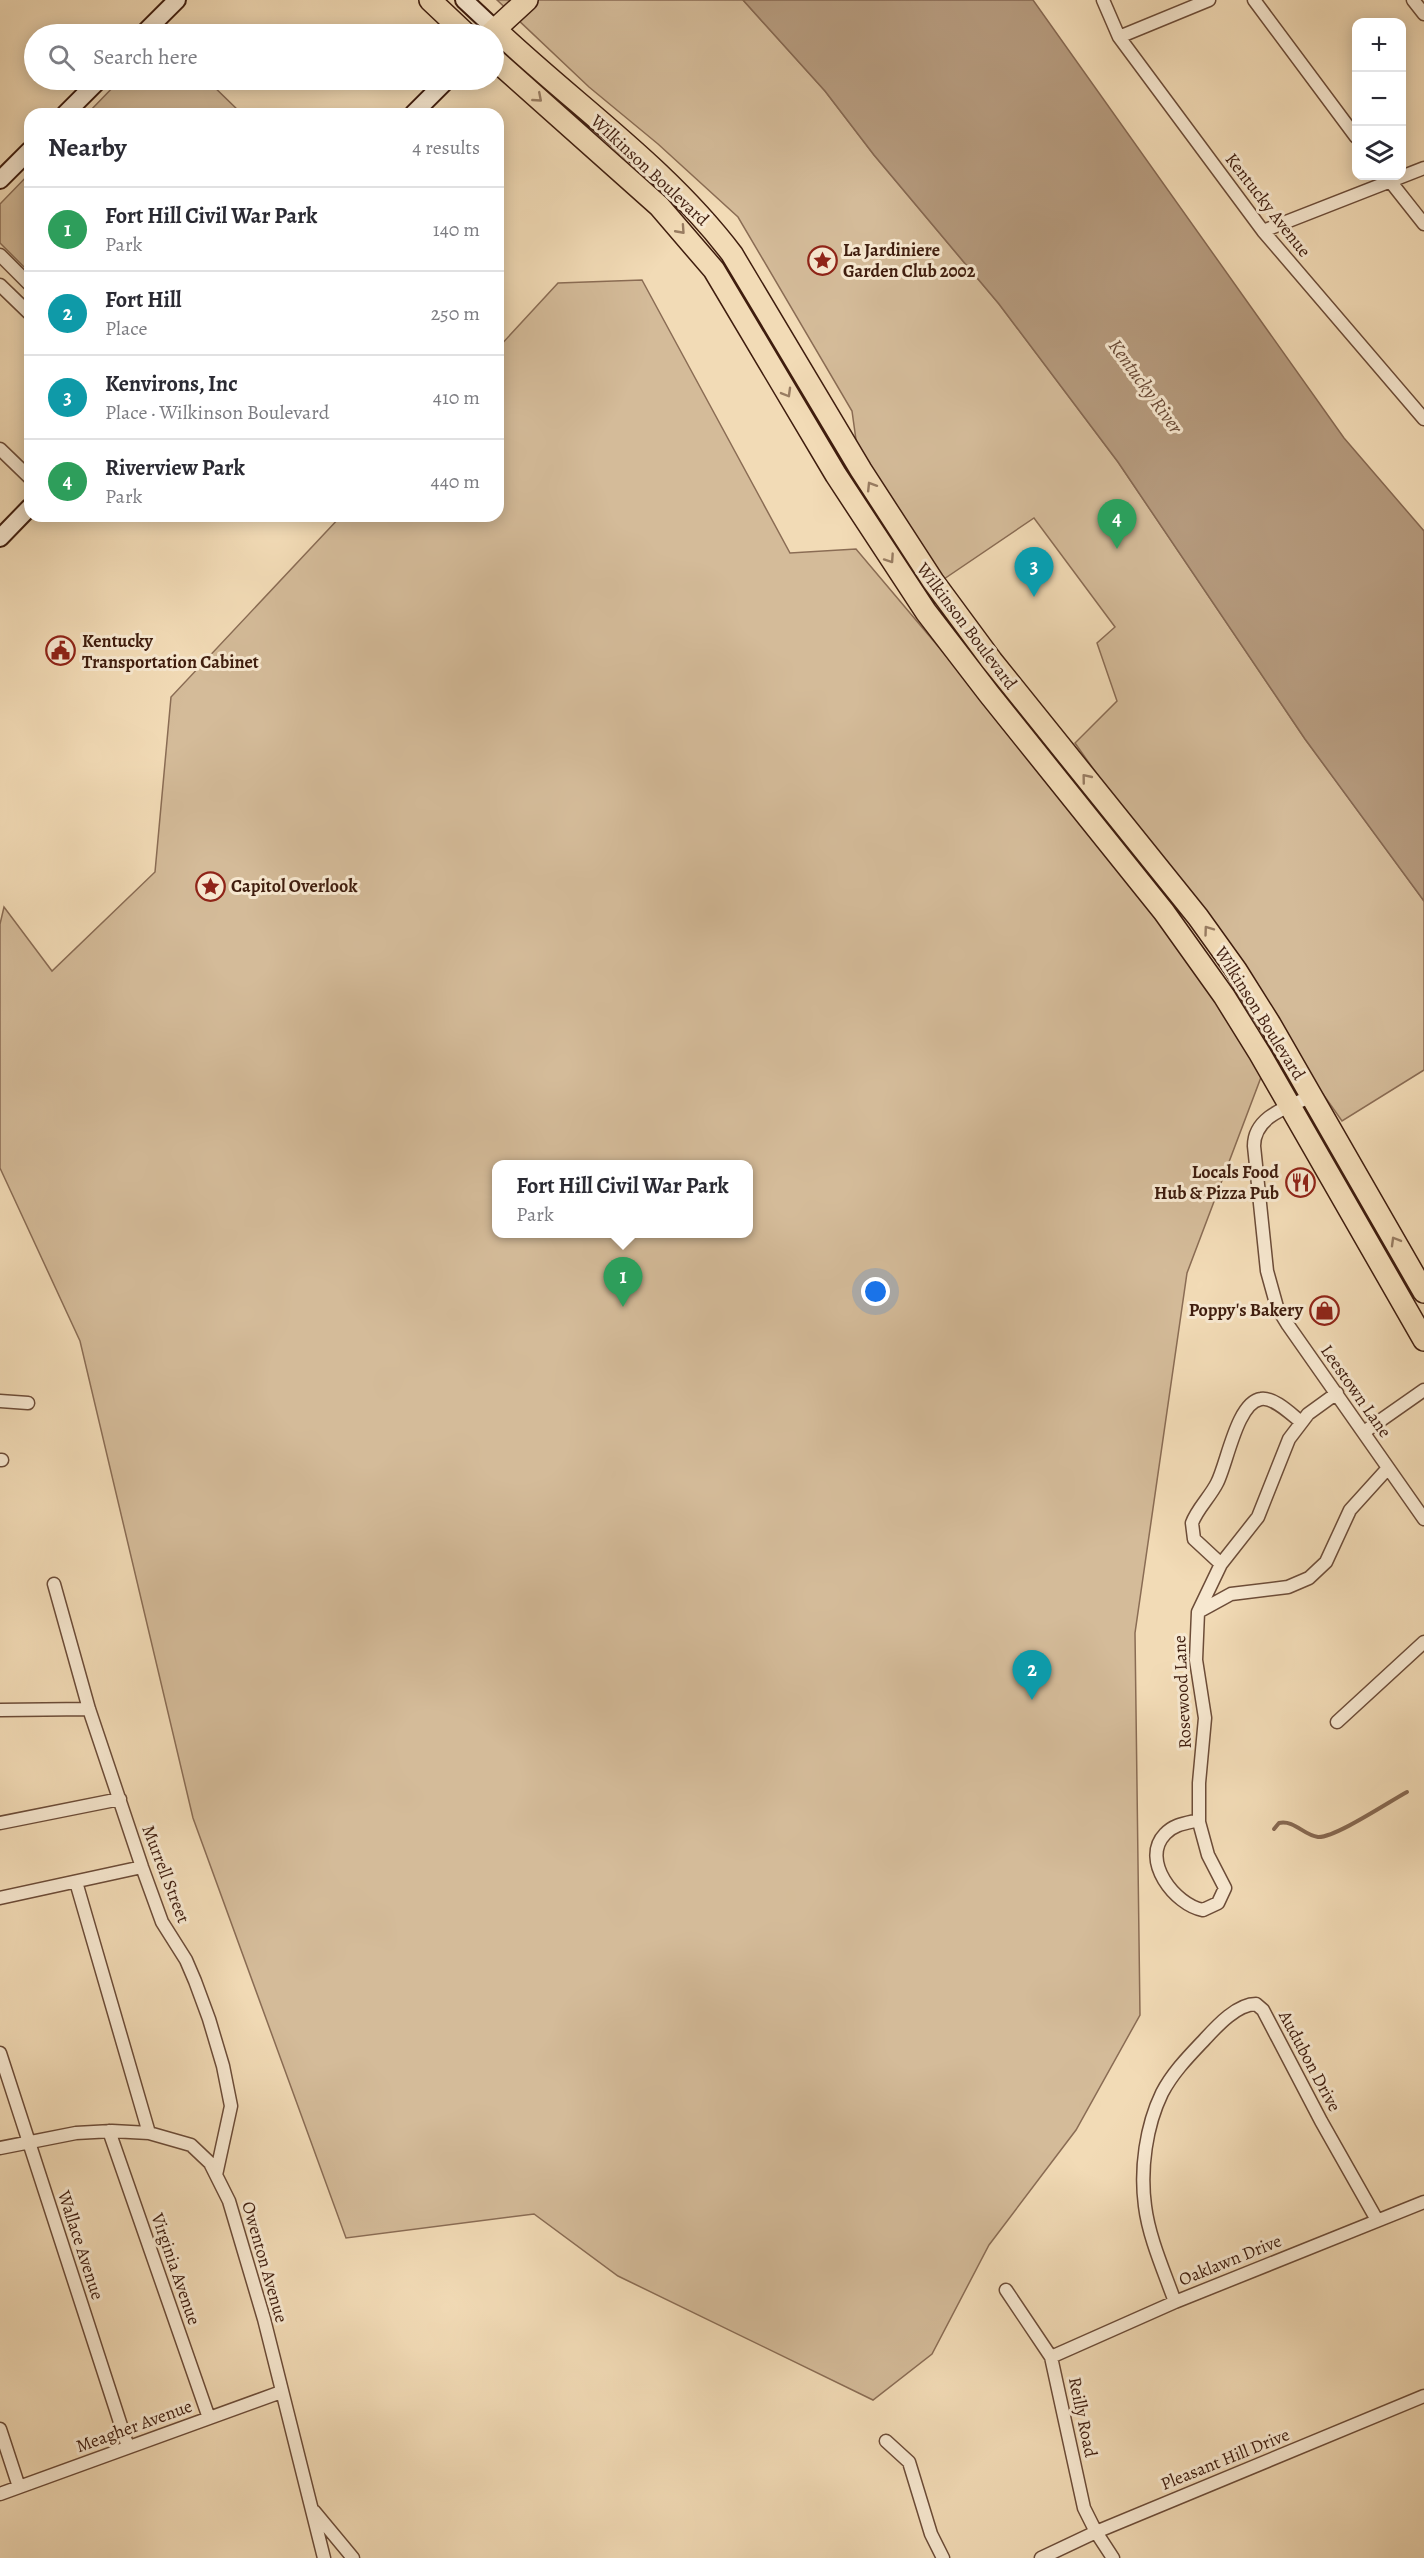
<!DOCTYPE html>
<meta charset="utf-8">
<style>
:root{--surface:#fff;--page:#f2f2f3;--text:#2b2b33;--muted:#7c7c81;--line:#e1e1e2;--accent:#1a73e8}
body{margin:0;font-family:Alegreya,serif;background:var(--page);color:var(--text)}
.controls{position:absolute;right:18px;top:18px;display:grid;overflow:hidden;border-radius:12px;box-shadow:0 3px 15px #0003}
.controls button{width:54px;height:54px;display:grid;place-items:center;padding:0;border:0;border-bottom:2px solid var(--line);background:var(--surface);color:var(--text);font:30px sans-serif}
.you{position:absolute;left:876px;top:1292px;width:21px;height:21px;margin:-15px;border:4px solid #fff;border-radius:50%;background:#1a73e8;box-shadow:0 0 0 9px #1a73e833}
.badge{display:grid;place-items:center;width:39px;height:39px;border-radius:50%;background:var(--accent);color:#fff;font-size:20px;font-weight:700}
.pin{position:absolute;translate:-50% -50px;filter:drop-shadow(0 2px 3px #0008)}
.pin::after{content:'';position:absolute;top:32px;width:21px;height:18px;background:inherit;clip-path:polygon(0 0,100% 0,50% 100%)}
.popup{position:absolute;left:492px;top:1160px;width:261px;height:78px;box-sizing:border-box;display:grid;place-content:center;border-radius:12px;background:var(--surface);filter:drop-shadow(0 2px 4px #0005);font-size:20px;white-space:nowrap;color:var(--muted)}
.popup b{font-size:22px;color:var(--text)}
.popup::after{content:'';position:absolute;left:50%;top:100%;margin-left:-12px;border:12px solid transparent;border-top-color:var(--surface)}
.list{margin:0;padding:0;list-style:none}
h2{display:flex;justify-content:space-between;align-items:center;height:78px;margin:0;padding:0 24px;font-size:26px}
h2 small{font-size:20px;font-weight:400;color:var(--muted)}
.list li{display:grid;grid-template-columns:39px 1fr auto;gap:18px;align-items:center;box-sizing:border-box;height:84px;padding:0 24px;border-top:2px solid var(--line)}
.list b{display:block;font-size:22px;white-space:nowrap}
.list p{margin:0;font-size:20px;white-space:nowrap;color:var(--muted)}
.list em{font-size:20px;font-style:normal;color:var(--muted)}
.icon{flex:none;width:33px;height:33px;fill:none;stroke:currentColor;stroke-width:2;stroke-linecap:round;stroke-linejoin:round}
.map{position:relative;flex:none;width:1424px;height:2558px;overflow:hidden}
.search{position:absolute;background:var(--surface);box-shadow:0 3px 15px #0003;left:24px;top:24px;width:480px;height:66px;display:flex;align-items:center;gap:15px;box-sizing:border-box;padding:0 21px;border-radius:33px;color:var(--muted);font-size:22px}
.panel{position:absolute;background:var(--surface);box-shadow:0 3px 15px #0003;left:24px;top:108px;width:480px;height:414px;border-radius:18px}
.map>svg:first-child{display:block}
.green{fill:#d4bb99;stroke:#8a6c54;stroke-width:1.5;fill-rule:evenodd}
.water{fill:#b59a7d;stroke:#866851;stroke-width:1.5}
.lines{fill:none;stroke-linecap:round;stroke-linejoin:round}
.stream{stroke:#866851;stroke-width:4}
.street-casing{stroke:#6c4c38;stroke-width:15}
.secondary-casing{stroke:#3f1d0e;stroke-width:20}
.highway-casing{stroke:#3f1d0e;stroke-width:24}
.street{stroke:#f7e8d0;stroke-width:12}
.secondary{stroke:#f7e8d0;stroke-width:16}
.highway{stroke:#f2dbb6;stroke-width:21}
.oneway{stroke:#987c62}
.labels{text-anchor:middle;stroke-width:6;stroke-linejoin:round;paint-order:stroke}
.street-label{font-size:18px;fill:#3f1d0e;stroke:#f7e8d0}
.poi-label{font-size:18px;font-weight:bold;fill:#3f1d0e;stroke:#f7e8d0;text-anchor:start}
.water-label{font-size:20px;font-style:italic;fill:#684935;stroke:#f7e8d0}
</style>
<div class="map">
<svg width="1424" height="2558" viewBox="0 0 1424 2558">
<rect width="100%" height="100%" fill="#f2dbb6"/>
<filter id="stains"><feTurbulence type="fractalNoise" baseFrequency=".00333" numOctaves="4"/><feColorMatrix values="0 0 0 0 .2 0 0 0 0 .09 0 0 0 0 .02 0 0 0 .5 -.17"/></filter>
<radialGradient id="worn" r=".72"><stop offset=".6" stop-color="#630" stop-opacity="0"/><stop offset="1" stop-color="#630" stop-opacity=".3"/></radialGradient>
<!-- green -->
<path class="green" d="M 497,0 L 743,0 L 825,91 L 874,155 L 999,304 L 1118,462 L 1305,739 L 1424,901 L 1424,1070 L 1342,1121 L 1075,743 L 1117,701 L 1097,643 L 1115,627 L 1034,518 L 941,581 L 857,447 L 852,411 L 738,217 L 658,144 L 589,87 Z
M 120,80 L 207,80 L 242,114 L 87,114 Z
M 30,173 L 30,273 L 0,243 L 0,204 Z
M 642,280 L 790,553 L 856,549 L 1175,927 L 1266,1064 L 1187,1273 L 1135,1633 L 1140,2015 L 1076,2130 L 989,2245 L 932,2354 L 873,2400 L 618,2276 L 534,2214 L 346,2238 L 193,1818 L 80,1341 L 0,1168 L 0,924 L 4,907 L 52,971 L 155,872 L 171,697 L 341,516 L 498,516 L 498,348 L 558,283 ZM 497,1164 L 749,1164 L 749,1234 L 497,1234 Z"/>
<!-- water -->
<path class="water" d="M 743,0 L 1033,0 L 1344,438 L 1424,531 L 1424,901 L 1305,739 L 1118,462 L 999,304 L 874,155 L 825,91 Z"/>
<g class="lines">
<!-- stream -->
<path class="stream" d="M 1274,1829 L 1279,1823 C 1295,1820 1303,1835 1318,1837 C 1335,1838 1390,1801 1407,1792"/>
<defs>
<path id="street" d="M 1103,0 L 1119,37 L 1263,231 L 1424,419
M 1254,0 L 1356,137
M 1413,0 L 1424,14
M 1119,37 L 1209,0
M 1386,176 L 1424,224
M 1263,231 L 1424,168
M 0,255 L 30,285
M 0,285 L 30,314
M 0,449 L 30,478
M 1312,1096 C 1288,1107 1254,1116 1254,1146 L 1267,1271 L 1277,1307 L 1288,1325 L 1424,1519
M 0,1401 L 28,1403
M 1364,1432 L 1424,1390
M 0,1460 L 2,1460
M 1221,1564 L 1194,1539 L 1192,1523 C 1197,1509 1210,1497 1217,1483 C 1227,1464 1237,1402 1261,1399 C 1274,1397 1291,1414 1301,1422
M 54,1584 L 89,1709 L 142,1867 L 162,1922 L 186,1960 L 195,1981 L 209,2019 L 223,2066 L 231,2106 L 216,2175
M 1200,1611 L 1231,1594 L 1288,1587 L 1309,1578 L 1326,1562 L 1350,1510 L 1388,1468
M 0,1710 L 89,1709
M 1337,1722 L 1424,1642
M 1199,1820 C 1187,1823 1174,1824 1165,1834 C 1140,1860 1175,1905 1203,1910 L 1218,1903 L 1225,1888 L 1208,1855 L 1199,1822 L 1199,1783 L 1205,1718 L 1196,1660 L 1198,1612 L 1221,1564 L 1258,1517 L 1289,1439 L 1308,1414 L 1337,1393
M 0,1823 L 120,1799
M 76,1882 L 149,2133
M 0,1898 L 142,1867
M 0,2053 L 128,2447
M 109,2131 L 209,2418
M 0,2148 L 76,2133 L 112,2131 L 149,2133 L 191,2145 L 210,2163 L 229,2201 L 264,2319 L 324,2558
M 1006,2290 L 1051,2357 L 1084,2508 L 1096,2532 L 1113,2558
M 1175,2302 C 1164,2271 1149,2238 1145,2206 C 1140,2169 1146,2126 1162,2093 C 1173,2072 1189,2056 1205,2039 C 1217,2026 1237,2004 1256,2004 L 1263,2010 L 1321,2121 L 1377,2220
M 1051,2357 L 1175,2302 L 1424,2202
M 0,2429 L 19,2487
M 886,2441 L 909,2462 L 931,2534 L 943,2558
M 0,2494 L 281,2392
M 314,2511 L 353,2558
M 1041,2558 L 1096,2532 L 1424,2396"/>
<path id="secondary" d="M 464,0 L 495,29
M 143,34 L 177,0
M 65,114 L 99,80
M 413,114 L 447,80
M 0,180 L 30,150
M 0,538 L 30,507"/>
<path id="highway" d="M 430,0 L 466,34
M 495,29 C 574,104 666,167 732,254 L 861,470 L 933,581 L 992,661 L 1198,917 L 1236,970 L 1270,1024 L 1424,1292
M 490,34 L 527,0
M 494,59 L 659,206 L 714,270 L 836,475 L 926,612 L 989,694 L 1164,912 L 1224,996 L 1260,1054 L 1424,1340"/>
</defs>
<!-- street casing -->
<use href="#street" class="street-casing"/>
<!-- secondary casing -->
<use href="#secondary" class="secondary-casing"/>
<!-- highway casing -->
<use href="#highway" class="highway-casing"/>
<!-- street -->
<use href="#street" class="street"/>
<!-- secondary -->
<use href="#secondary" class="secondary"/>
<!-- highway -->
<use href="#highway" class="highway"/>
</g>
<!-- one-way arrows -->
<defs><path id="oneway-chevron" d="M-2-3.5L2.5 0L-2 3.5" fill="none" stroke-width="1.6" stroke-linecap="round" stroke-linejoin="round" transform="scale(1.5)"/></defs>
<g class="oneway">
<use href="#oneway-chevron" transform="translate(538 98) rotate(41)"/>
<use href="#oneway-chevron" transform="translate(681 230) rotate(48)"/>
<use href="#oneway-chevron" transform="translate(787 393) rotate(60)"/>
<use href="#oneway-chevron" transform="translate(871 486) rotate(-122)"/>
<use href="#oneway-chevron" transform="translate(890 559) rotate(56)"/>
<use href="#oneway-chevron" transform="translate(1086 778) rotate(-129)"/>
<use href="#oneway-chevron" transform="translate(1208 930) rotate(-126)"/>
<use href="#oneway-chevron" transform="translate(1395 1241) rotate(-120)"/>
</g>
<!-- icons -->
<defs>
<symbol id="sight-ring" viewBox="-11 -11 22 22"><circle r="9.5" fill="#f7e8d0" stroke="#8f2418" stroke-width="1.5"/><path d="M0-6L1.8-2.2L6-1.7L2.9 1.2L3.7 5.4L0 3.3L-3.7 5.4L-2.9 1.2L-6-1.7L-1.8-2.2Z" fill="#8f2418"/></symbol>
<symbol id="civic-ring" viewBox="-11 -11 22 22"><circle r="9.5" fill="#f7e8d0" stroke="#8f2418" stroke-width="1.5"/><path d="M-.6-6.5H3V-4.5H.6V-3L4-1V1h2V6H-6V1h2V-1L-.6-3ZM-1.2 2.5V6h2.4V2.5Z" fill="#8f2418"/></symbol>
<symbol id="restaurant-ring" viewBox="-11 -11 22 22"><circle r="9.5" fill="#f7e8d0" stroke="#8f2418" stroke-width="1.5"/><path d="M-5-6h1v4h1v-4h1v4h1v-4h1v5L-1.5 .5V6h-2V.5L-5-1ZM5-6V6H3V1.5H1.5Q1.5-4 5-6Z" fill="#8f2418"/></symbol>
<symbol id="shop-ring" viewBox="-11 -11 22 22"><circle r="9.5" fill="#f7e8d0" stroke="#8f2418" stroke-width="1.5"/><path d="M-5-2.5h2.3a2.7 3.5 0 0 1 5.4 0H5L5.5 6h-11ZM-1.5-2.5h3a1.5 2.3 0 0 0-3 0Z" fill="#8f2418"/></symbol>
</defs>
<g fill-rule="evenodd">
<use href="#sight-ring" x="806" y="244" width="33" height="33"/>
<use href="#civic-ring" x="44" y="634" width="33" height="33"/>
<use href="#sight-ring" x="194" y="870" width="33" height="33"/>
<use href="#restaurant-ring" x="1284" y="1166" width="33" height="33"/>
<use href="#shop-ring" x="1308" y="1294" width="33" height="33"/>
</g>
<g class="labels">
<!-- street labels -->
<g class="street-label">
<text transform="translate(650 170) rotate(43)" y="6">Wilkinson Boulevard</text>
<text transform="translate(1268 205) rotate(52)" y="6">Kentucky Avenue</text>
<text transform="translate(967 626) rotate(53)" y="6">Wilkinson Boulevard</text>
<text transform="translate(1260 1013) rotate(58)" y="6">Wilkinson Boulevard</text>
<text transform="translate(1356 1391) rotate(55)" y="6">Leestown Lane</text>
<text transform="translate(1182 1692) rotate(-93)" y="6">Rosewood Lane</text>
<text transform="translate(166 1874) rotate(69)" y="6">Murrell Street</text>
<text transform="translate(1310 2061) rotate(62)" y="6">Audubon Drive</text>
<text transform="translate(81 2245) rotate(72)" y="6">Wallace Avenue</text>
<text transform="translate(1230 2260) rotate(-22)" y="6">Oaklawn Drive</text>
<text transform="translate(265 2262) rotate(74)" y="6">Owenton Avenue</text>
<text transform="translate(176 2269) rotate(71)" y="6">Virginia Avenue</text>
<text transform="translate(1083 2417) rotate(78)" y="6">Reilly Road</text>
<text transform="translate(134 2426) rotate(-20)" y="6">Meagher Avenue</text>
<text transform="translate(1225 2459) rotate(-22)" y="6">Pleasant Hill Drive</text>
</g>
<!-- poi labels -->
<g class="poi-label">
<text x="843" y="256">La Jardiniere<tspan x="843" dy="21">Garden Club 2002</tspan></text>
<text x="82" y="647">Kentucky<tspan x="82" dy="21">Transportation Cabinet</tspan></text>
<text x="231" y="892">Capitol Overlook</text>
<text x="1279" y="1178" text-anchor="end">Locals Food<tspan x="1279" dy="21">Hub &amp; Pizza Pub</tspan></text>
<text x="1303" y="1316" text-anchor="end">Poppy's Bakery</text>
</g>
<!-- water labels -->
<g class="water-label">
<text transform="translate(1146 386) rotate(54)" y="7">Kentucky River</text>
</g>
</g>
<rect width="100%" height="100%" filter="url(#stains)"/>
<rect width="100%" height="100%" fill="url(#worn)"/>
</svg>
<div class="controls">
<button>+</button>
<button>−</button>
<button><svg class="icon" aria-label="layers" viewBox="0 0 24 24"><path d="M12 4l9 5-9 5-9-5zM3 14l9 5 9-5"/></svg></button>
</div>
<div class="you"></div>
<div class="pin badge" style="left:623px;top:1307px;background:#2e9e5b">1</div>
<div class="popup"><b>Fort Hill Civil War Park</b>Park</div>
<div class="pin badge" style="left:1032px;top:1700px;background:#0f9aa8">2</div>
<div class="pin badge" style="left:1034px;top:597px;background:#0f9aa8">3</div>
<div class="pin badge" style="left:1117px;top:549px;background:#2e9e5b">4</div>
<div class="search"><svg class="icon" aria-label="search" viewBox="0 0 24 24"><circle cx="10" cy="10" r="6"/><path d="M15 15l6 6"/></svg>Search here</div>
<section class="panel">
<h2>Nearby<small>4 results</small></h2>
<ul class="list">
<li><span class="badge" style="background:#2e9e5b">1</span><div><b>Fort Hill Civil War Park</b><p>Park</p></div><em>140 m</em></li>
<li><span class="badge" style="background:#0f9aa8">2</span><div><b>Fort Hill</b><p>Place</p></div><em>250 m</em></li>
<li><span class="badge" style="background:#0f9aa8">3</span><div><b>Kenvirons, Inc</b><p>Place · Wilkinson Boulevard</p></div><em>410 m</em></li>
<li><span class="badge" style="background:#2e9e5b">4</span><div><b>Riverview Park</b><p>Park</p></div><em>440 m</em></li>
</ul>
</section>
</div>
